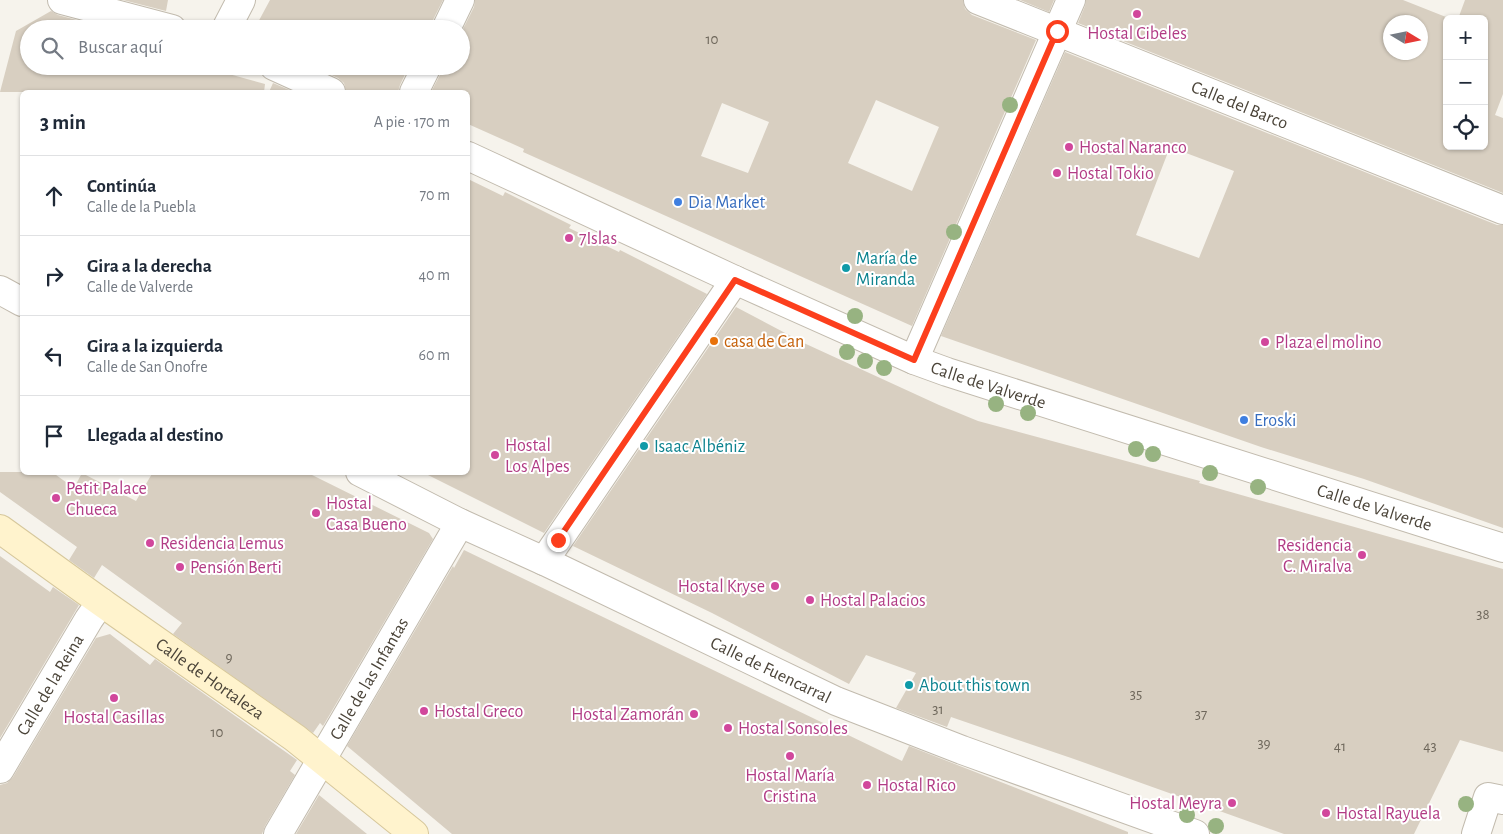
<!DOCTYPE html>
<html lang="es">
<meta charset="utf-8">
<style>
:root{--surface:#fff;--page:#f2f2f3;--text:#1f2937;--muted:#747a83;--line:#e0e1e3}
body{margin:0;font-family:"Alegreya Sans",sans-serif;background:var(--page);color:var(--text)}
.controls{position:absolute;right:15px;top:15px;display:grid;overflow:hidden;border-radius:8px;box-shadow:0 1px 4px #0004}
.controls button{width:45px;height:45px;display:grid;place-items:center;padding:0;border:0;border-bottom:1px solid var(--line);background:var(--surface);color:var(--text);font:25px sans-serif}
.compass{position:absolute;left:1383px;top:15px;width:45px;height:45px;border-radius:50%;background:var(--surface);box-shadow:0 1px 4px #0004;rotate:100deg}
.stop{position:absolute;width:15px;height:15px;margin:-11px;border:4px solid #fc3f1d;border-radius:50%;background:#fff}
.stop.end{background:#fc3f1d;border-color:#fff;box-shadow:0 1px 5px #0008}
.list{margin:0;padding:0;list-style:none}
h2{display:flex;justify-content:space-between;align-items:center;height:65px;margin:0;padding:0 20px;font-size:21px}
h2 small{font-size:16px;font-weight:400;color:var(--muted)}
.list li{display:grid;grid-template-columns:32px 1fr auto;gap:15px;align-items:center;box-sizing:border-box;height:80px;padding:0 20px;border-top:1px solid var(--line)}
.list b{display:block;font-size:19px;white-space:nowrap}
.list p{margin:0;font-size:16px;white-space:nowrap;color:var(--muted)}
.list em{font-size:16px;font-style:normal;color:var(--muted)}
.icon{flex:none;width:28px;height:28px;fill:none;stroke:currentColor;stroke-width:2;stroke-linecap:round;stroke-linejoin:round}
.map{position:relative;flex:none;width:1503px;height:834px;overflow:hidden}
.search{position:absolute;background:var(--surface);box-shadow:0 1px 4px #0004;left:20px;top:20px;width:450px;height:55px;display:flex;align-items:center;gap:12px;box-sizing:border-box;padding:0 18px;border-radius:28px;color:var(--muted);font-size:19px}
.panel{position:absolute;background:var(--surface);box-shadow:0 1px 4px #0004;left:20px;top:90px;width:450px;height:385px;border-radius:8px}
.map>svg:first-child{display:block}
.building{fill:#d8cfc1;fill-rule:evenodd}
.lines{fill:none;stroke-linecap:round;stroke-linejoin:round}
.street-casing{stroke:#c2bbae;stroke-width:30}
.secondary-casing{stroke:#d6c79b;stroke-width:30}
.street{stroke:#fff;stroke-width:28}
.secondary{stroke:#fff3cd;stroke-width:28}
.tree{fill:#97b381}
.route{stroke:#fc3f1d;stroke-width:6}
.hotel-dot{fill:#d1479c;stroke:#fff;stroke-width:2}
.shop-dot{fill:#3f7fe0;stroke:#fff;stroke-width:2}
.culture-dot{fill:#0f9aa8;stroke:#fff;stroke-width:2}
.food-dot{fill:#e8710a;stroke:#fff;stroke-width:2}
.labels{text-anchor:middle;stroke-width:4;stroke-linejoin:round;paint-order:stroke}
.number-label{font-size:15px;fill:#6e675b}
.hotel-label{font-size:18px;fill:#b23c85;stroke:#fff;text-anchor:start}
.street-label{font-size:18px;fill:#4b4439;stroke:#fff}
.shop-label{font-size:18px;fill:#366cbe;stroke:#fff;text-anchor:start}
.culture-label{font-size:18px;fill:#0d838f;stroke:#fff;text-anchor:start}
.food-label{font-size:18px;fill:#c56008;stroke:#fff;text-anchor:start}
</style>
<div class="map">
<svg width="1503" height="834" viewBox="0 0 1503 834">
<rect width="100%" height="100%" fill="#f6f3ec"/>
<!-- building -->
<path class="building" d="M 123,0 L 168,0 L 166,11 Z
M 270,0 L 443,0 L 432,22 L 431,29 L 261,29 L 256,26 Z
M 475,0 L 963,0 L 965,9 L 972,15 L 1036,40 L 912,326 L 523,152 L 524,149 L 468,124 L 468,92 L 431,92 L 441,73 L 442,66 L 461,66 L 461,33 L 474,7 ZM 876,100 L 939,127 L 912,191 L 848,163 ZM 722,103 L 769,122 L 748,173 L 701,156 Z
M 1020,0 L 1054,0 L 1049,12 Z
M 1086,0 L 1403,0 L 1451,19 L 1447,19 L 1447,146 L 1484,146 L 1484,19 L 1458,19 L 1465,0 L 1503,0 L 1503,94 L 1495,115 L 1503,118 L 1503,193 L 1078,23 L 1085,6 ZM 1390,22 L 1420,22 L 1420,52 L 1390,52 Z
M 51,11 L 58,15 L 110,29 L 29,29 L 29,66 L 200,66 L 265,84 L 264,92 L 0,92 L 16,31 Z
M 1065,52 L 1497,225 L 1503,225 L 1503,528 L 1364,479 L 1261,447 L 941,336 ZM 1170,147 L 1234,171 L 1199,258 L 1136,235 Z
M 312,66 L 409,66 L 400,85 L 398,92 L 346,92 L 344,83 L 338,78 Z
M 273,83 L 294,92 L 269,92 Z
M 468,179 L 503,196 L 505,192 L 571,225 L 569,228 L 619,252 L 620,250 L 707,294 L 544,533 L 422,472 L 468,472 Z
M 736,307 L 806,344 L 939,405 L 978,421 L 1200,481 L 1199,483 L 1503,569 L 1503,752 L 1460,740 L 1414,834 L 1284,834 L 1074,759 L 951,717 L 947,727 L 896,708 L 916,673 L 866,655 L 849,684 L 712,613 L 573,546 Z
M 0,472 L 52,472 L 74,488 L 82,473 L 136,501 L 153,472 L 306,472 L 429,533 L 433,539 L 323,726 L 320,723 L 313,733 L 173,634 L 182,623 L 102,565 L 94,578 L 69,560 L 77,547 L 0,492 Z
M 464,550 L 902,761 L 909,746 L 1128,832 L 1128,834 L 452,834 L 347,746 L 453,566 L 454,568 Z
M 0,556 L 50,592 L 53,587 L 79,605 L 0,738 Z
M 110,634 L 150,665 L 155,659 L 297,760 L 290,771 L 295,775 L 265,826 L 262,834 L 0,834 L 0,785 L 7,783 L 13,777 L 96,638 Z
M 319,795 L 367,834 L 296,834 Z"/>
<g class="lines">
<defs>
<g id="street">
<path d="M 62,0 L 172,29"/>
<path id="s1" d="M 978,0 L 1503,210"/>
<path d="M 226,29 L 241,0"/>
<path d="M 446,29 L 460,0"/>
<path d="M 274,66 L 331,92"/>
<path d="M 414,92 L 427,66"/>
<path id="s2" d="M 468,156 L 735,280 L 914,360 L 947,372 L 1503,548"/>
<path d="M 0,290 L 22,302"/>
<path d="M 914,360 L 1071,0"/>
<path id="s3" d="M 360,472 L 460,523 L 544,561 L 836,701 L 962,750 L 1195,834"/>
<path d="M 544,561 L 735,280"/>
<path id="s4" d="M 0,769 L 89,619 L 101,602"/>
<path id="s5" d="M 278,834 L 460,523"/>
<path d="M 1476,834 L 1488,797 L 1503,800"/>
</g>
<g id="secondary">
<path id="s6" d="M 0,529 L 101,602 L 295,738 L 414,834"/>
</g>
</defs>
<!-- street casing -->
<use href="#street" class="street-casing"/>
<!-- secondary casing -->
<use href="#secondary" class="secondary-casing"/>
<!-- street -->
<use href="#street" class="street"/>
<!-- secondary -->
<use href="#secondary" class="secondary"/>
</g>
<!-- trees -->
<g class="tree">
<circle cx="1010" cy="105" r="8"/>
<circle cx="954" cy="232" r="8"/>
<circle cx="855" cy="316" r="8"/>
<circle cx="847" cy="352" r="8"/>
<circle cx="865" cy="361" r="8"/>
<circle cx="884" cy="368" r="8"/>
<circle cx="996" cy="404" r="8"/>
<circle cx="1028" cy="413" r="8"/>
<circle cx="1136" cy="449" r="8"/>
<circle cx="1153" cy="454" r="8"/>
<circle cx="1210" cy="473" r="8"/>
<circle cx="1258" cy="487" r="8"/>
<circle cx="1466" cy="804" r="8"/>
<circle cx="1187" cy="815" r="8"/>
<circle cx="1216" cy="826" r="8"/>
</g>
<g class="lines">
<!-- route -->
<path class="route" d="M 558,540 L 735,280 L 914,360 L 1057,31"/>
</g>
<!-- markers -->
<g class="hotel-dot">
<circle cx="1137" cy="14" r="5"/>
<circle cx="1069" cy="147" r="5"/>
<circle cx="1057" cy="173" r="5"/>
<circle cx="569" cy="238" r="5"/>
<circle cx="1265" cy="342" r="5"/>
<circle cx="495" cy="455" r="5"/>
<circle cx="56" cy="498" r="5"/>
<circle cx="316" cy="513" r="5"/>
<circle cx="150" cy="543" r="5"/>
<circle cx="1362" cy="555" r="5"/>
<circle cx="180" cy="567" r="5"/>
<circle cx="775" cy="586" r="5"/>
<circle cx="810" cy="600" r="5"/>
<circle cx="114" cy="698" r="5"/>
<circle cx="424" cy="711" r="5"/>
<circle cx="694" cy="714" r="5"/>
<circle cx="728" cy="728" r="5"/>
<circle cx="790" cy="756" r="5"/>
<circle cx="867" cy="785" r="5"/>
<circle cx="1232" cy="803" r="5"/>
<circle cx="1326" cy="813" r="5"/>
</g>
<g class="shop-dot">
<circle cx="678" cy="202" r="5"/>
<circle cx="1244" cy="420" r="5"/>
</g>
<g class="culture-dot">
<circle cx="846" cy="268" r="5"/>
<circle cx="644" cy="446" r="5"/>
<circle cx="909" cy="685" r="5"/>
</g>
<circle class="food-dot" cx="714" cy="341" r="5"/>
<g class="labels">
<!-- number labels -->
<g class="number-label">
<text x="712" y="44">10</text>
<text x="1483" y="619">38</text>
<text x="229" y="662">9</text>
<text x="1136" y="699">35</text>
<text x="938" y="714">31</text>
<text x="1201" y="719">37</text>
<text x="217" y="737">10</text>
<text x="1264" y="748">39</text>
<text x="1340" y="751">41</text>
<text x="1430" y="751">43</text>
</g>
<!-- hotel labels -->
<g class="hotel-label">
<text x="1137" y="39" text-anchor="middle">Hostal Cibeles</text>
<text x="1079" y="153">Hostal Naranco</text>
<text x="1067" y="179">Hostal Tokio</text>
<text x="579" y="244">7Islas</text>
<text x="1275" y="348">Plaza el molino</text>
<text x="505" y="451">Hostal<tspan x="505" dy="21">Los Alpes</tspan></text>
<text x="66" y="494">Petit Palace<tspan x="66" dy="21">Chueca</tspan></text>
<text x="326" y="509">Hostal<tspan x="326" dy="21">Casa Bueno</tspan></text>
<text x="160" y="549">Residencia Lemus</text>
<text x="1352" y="551" text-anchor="end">Residencia<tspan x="1352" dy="21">C. Miralva</tspan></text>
<text x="190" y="573">Pensión Berti</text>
<text x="765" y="592" text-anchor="end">Hostal Kryse</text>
<text x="820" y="606">Hostal Palacios</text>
<text x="434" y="717">Hostal Greco</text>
<text x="684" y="720" text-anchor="end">Hostal Zamorán</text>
<text x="114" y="723" text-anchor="middle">Hostal Casillas</text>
<text x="738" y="734">Hostal Sonsoles</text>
<text x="790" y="781" text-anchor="middle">Hostal María<tspan x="790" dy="21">Cristina</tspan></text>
<text x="877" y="791">Hostal Rico</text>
<text x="1222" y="809" text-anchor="end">Hostal Meyra</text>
<text x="1336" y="819">Hostal Rayuela</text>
</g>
<!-- street labels -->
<g class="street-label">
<text dy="6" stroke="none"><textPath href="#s1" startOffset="282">Calle del Barco</textPath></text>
<text dy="6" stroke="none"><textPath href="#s2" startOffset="569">Calle de Valverde</textPath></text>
<text dy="6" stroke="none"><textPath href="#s2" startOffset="974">Calle de Valverde</textPath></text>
<text dy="6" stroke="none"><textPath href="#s3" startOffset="456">Calle de Fuencarral</textPath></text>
<text dy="6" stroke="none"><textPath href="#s6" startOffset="258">Calle de Hortaleza</textPath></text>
<text dy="6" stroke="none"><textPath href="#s5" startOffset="180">Calle de las Infantas</textPath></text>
<text dy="6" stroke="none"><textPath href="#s4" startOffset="98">Calle de la Reina</textPath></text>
</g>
<!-- shop labels -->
<g class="shop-label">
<text x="688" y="208">Dia Market</text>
<text x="1254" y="426">Eroski</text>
</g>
<!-- culture labels -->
<g class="culture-label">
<text x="856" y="264">María de<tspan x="856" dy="21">Miranda</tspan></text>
<text x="654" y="452">Isaac Albéniz</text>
<text x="919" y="691">About this town</text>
</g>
<!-- food labels -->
<g class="food-label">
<text x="724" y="347">casa de Can</text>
</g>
</g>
</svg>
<div class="controls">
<button>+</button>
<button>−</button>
<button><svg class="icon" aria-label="locate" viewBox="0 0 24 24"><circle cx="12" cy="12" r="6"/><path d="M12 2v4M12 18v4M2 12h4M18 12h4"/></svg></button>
</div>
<svg class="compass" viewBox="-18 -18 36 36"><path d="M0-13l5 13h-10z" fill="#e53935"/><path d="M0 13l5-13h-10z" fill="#747a83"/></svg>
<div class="stop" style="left:1057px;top:31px"></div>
<div class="stop end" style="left:558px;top:540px"></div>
<div class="search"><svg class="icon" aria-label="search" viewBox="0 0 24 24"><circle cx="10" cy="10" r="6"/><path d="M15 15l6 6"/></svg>Buscar aquí</div>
<section class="panel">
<h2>3 min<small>A pie · 170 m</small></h2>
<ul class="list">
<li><svg class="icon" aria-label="ahead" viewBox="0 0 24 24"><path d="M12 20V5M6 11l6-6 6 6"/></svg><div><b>Continúa</b><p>Calle de la Puebla</p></div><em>70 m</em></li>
<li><svg class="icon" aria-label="right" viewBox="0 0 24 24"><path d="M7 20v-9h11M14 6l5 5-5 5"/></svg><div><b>Gira a la derecha</b><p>Calle de Valverde</p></div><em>40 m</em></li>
<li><svg class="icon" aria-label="left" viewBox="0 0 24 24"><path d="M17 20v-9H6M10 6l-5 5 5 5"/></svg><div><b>Gira a la izquierda</b><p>Calle de San Onofre</p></div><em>60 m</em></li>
<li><svg class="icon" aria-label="arrive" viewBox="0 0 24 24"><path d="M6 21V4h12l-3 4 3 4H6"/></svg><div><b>Llegada al destino</b></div></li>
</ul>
</section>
</div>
